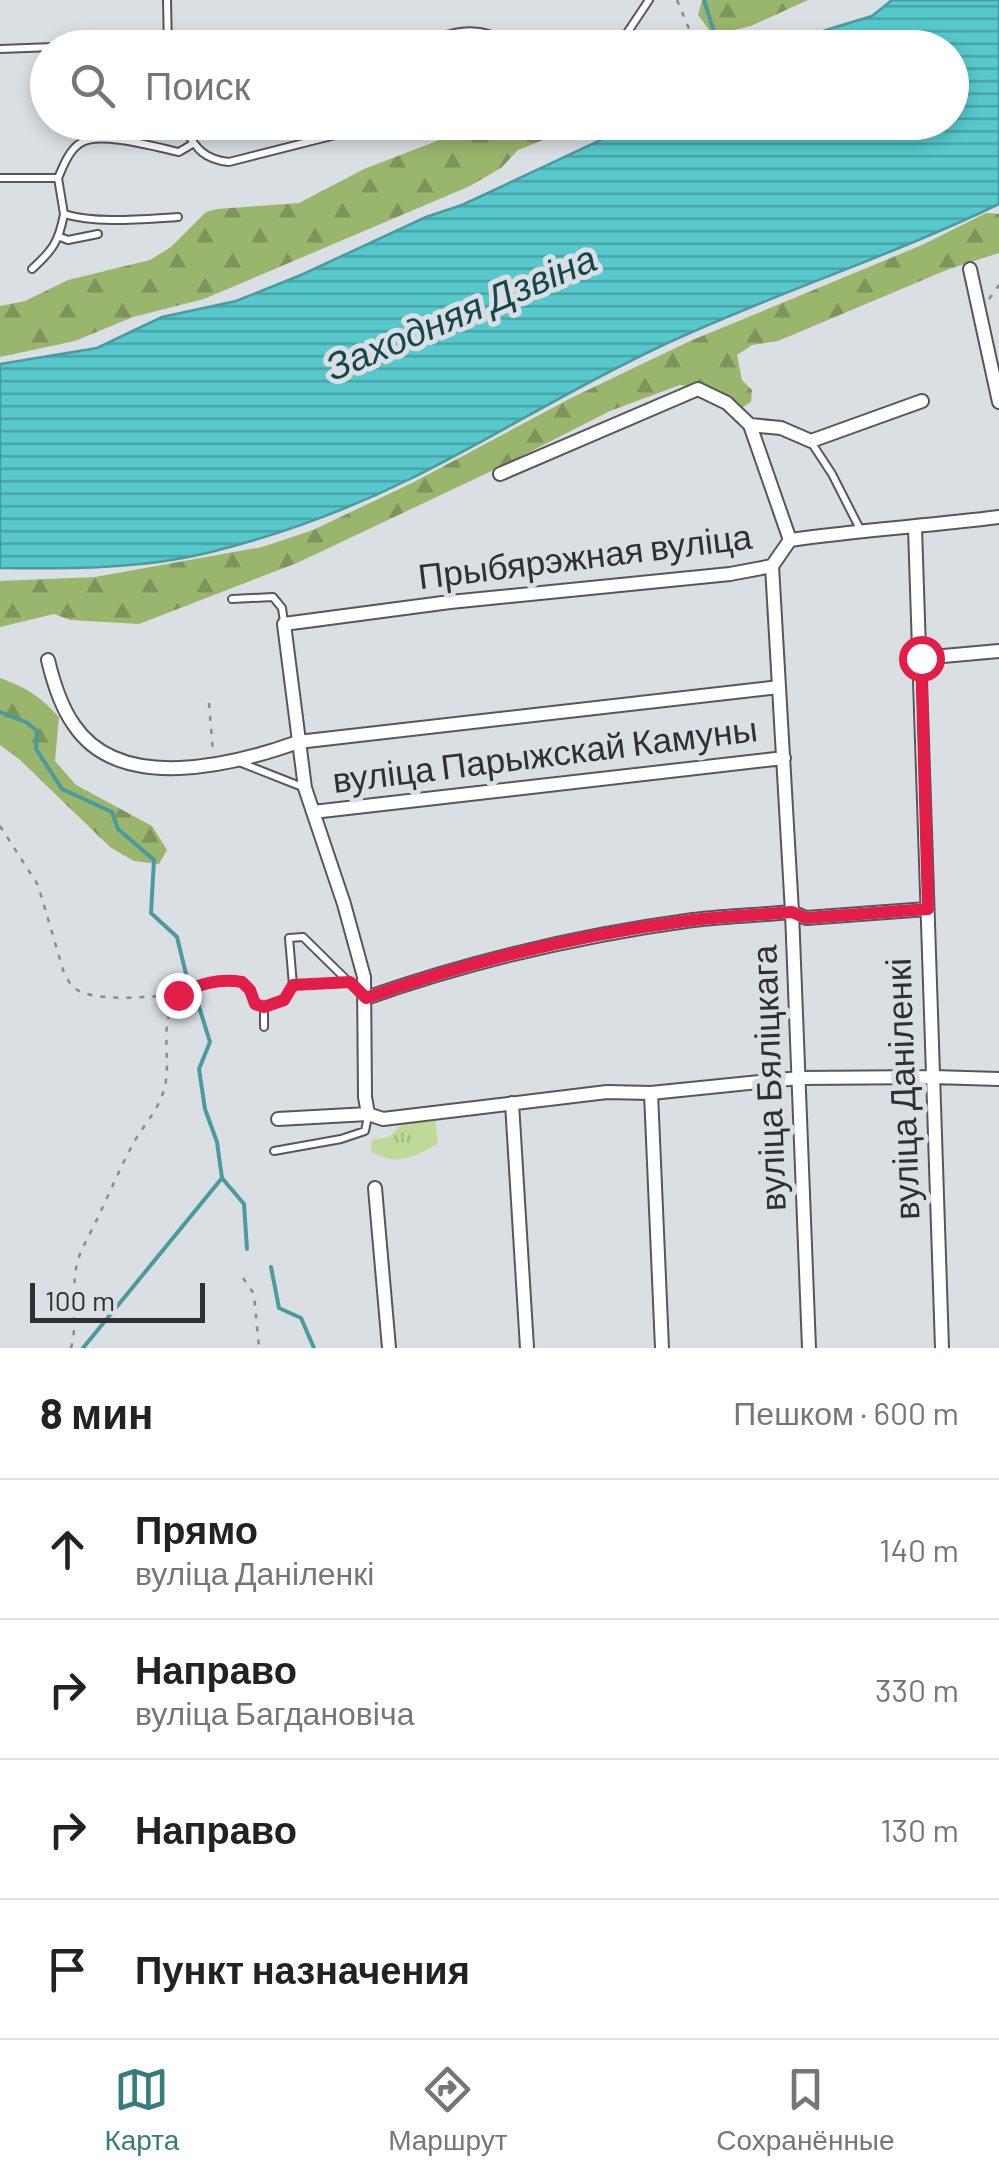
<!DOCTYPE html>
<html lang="ru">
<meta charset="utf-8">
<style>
:root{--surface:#fff;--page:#f2f2f2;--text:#222;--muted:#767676;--line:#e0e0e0;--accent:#357d7b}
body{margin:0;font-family:Barlow,sans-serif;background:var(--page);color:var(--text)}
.scale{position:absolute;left:30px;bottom:25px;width:175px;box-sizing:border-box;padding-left:10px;border:5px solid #2e3032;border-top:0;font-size:28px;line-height:35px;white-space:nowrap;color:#2e3032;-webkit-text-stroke:8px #dadfe4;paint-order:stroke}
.stop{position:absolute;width:30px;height:30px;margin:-22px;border:8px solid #e11d48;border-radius:50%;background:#fff}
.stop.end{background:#e11d48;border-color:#fff;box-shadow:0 2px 10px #0008}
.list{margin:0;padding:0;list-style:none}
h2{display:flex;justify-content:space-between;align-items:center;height:130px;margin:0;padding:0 40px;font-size:42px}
h2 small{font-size:32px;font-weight:400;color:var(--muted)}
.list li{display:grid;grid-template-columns:65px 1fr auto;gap:30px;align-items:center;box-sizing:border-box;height:140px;padding:0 40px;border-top:2px solid var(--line)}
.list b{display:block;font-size:38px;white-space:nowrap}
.list p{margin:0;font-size:32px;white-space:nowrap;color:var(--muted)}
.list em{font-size:32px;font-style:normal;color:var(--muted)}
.icon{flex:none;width:55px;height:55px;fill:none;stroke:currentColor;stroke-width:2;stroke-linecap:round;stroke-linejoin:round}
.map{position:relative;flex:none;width:999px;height:1348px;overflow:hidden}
.search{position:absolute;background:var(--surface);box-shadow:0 5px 15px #0003;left:30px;right:30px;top:30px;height:110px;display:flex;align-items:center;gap:25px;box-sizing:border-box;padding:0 35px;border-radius:55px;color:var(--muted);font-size:38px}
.sheet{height:690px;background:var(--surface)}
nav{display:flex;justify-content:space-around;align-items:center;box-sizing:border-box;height:140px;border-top:2px solid var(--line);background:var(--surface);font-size:28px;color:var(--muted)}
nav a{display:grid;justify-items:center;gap:5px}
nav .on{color:var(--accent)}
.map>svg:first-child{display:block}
.grass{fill:url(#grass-tufts)}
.forest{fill:url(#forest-firs)}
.water{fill:url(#water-rules);stroke:#4b9b9e;stroke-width:2.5}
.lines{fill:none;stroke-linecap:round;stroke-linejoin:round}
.stream{stroke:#4b9b9e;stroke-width:4}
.lane-casing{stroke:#54585d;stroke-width:10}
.street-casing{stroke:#54585d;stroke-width:16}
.path{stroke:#898d90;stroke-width:2.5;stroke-dasharray:5 8;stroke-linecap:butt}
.lane{stroke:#fff;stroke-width:6}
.street{stroke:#fff;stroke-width:12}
.route{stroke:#e11d48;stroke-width:12}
.labels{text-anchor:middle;stroke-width:10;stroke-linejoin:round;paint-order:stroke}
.street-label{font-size:35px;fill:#2e3032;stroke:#dadfe4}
.water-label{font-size:38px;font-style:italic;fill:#15484a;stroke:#dadfe4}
</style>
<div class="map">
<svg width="999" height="1348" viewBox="0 0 999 1348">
<defs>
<pattern id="grass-tufts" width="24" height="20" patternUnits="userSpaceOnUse" patternTransform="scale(2.5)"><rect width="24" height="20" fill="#bfda98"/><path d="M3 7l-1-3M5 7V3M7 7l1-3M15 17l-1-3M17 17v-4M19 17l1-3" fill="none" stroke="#a4bb83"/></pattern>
<pattern id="forest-firs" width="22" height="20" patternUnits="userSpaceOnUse" patternTransform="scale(2.5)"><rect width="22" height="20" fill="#9ab66d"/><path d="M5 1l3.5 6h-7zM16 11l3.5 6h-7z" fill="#7e945a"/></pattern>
<pattern id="water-rules" width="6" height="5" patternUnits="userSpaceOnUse" patternTransform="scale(2.5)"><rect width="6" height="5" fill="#57c9cc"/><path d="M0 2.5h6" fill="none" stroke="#48a4a6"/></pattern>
</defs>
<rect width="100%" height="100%" fill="#dadfe4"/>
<!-- grass -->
<path class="grass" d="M 429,1114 L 435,1119 L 438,1144 C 412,1157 399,1167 371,1152 L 372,1140 L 389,1137 L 405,1121 Z"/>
<!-- forest -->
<path class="forest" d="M 702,0 L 808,0 L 751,26 L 713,35 L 698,15 Z
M 472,123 L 580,123 L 574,128 L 518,150 L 501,168 L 470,186 L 204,299 L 133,317 L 75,341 L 0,357 L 0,306 L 25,301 L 68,280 L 150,260 L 171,247 L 206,212 L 217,209 L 299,203 L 364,169 L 455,134 Z
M 986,213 L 999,214 L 999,253 L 949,269 L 778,341 L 752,345 L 737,355 L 742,380 L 752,390 L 751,402 L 743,407 L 706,388 L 680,385 L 610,411 L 500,467 L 297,563 L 139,624 L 70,620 L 54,614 L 0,627 L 0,581 L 95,577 L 262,547 L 313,530 L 414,482 L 571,398 L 690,341 L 922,245 Z
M 0,678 C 27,688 40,696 59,717 L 55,761 L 76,785 L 152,826 L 167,850 L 159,864 L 134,861 L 110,847 L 19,759 L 0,745 Z"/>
<!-- water -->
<path class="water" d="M 892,0 L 999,0 L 999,204 C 887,258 769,295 657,348 C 572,388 493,438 410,479 C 347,510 279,535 211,552 C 143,569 70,569 0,568 L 0,364 L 97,348 L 162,317 L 236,301 L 301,275 L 426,217 L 462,205 L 637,123 L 952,122 L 952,48 L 787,47 L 826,30 L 872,16 Z"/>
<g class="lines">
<!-- stream -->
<path class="stream" d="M 704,0 L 719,48
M 0,712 L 26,722 L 37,731 L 36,749 L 62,789 L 112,812 L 118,829 L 154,860 L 151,913 L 177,937 L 187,978
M 196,997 L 210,1042 L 199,1069 L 205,1109 L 217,1142 L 222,1178 L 244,1204 L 247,1249
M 271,1267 L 279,1308 L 301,1318 L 314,1348
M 83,1348 L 222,1178"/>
<defs>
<path id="lane" d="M 167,0 L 168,48
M 426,48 C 441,32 469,28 489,34 L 491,43 L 489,48
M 617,48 L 649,0
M 0,49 L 133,44 L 167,35
M 180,122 C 195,145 200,159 229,162 L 363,128 L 413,122
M 0,178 L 58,178 L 64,214 C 97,224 143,219 178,217
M 58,178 C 63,167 68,152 79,144 C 97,130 156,147 179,152 L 194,143
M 60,237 L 68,240 L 98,234
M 32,269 C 53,250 59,241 64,214
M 811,442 L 832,474 L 861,531
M 232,599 L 273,597 L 282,608 L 284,622
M 239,762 L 305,788
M 293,985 L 349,982
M 264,1027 L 264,1007 L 284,1001 L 293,985 L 289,938 L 303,937 L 361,994
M 274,1151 L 341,1139 L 365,1131 L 368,1116"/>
<path id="street" d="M 970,269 L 999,402
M 750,425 L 790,540
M 500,474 L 698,389 L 727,403 L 750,425 L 781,428 L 811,441 L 922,401
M 915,528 L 942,1348
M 772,566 L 792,912 L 809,1348
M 921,658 L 999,651
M 48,660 C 53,681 61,707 74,725 C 120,794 234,765 298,742 L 779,687
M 313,812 L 784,758
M 366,998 C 471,961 582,935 693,920 C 726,916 759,915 792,912 L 806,918 L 927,909
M 651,1093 L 662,1348
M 512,1103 L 527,1348
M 368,1114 L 365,1097 L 364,977 L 344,904 L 305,788 L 284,624 L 450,602 L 730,574 L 772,566 L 790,540 C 859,530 929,526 999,517
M 278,1119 L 368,1114 L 383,1119 L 607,1092 L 651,1093 L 799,1078 L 933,1077 L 999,1079
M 375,1188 L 389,1348"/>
</defs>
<!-- lane casing -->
<use href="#lane" class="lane-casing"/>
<!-- street casing -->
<use href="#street" class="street-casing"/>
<!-- path -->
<path class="path" d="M 677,0 L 697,48
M 989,299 L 999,285
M 209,703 L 213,752
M 0,826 L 38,885 L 64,973 C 65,976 71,985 73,987 C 93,1004 151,996 177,995
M 243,1278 L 254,1294 L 259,1348
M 71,1348 C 79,1319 69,1287 79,1257 C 84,1243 93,1229 99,1215 C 110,1192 120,1168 132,1146 C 141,1128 157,1112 163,1093 C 174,1063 156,1024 178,997 C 190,981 225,979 243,982 L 258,1005"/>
<!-- lane -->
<use href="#lane" class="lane"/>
<!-- street -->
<use href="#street" class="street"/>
</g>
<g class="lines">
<!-- route -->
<path class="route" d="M 178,995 C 199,984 219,978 242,982 L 250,990 L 255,1004 L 264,1007 L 284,1000 L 293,985 L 350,982 L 366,998 C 471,961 582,934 693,920 C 726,916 759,915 792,912 L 806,918 L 928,909 L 921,658"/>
</g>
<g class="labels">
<!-- street labels -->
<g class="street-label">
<text transform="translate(585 557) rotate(-7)" y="12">Прыбярэжная вуліца</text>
<text transform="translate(545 755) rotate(-7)" y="12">вуліца Парыжскай Камуны</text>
<text transform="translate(769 1078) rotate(-92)" y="12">вуліца Бяліцкага</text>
<text transform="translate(903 1089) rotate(-92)" y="12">вуліца Даніленкі</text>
</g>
<!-- water labels -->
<g class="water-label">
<text transform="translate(461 313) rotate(-23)" y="13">Заходняя Дзвіна</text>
</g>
</g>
</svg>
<div class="scale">100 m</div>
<div class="stop" style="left:921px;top:658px"></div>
<div class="stop end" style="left:178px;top:995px"></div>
<div class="search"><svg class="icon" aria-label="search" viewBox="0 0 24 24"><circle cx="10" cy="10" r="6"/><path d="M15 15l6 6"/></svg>Поиск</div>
</div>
<section class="sheet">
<h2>8 мин<small>Пешком · 600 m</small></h2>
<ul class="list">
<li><svg class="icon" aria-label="ahead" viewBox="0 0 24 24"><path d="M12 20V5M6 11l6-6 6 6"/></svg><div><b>Прямо</b><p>вуліца Даніленкі</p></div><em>140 m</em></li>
<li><svg class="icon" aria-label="right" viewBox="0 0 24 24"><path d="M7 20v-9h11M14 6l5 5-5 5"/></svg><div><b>Направо</b><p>вуліца Багдановіча</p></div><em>330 m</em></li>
<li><svg class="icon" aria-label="right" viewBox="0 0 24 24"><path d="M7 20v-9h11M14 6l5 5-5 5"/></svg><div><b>Направо</b></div><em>130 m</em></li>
<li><svg class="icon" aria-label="arrive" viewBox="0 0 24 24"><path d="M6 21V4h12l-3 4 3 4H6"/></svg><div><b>Пункт назначения</b></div></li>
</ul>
</section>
<nav>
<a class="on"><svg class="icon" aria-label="map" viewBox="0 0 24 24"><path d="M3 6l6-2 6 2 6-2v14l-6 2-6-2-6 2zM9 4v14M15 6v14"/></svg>Карта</a>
<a><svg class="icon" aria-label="directions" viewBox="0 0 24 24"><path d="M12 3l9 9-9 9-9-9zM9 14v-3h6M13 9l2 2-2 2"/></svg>Маршрут</a>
<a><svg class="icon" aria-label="saved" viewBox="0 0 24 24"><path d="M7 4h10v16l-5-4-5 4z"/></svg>Сохранённые</a>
</nav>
